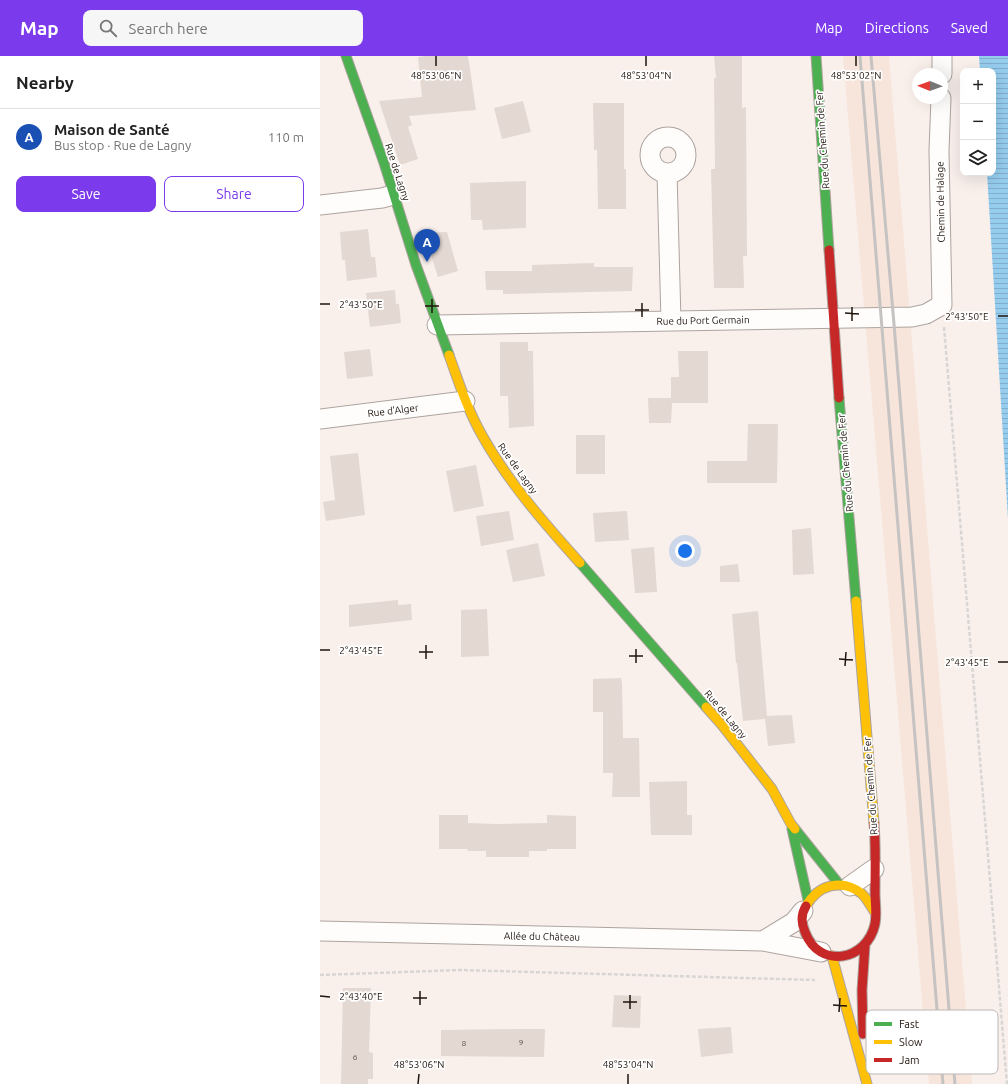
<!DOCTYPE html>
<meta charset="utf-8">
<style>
:root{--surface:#fff;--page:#f6f6f6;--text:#222;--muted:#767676;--line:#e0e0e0;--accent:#7c3aed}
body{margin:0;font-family:Ubuntu,sans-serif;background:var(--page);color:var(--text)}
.controls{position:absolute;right:12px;top:12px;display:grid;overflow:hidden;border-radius:8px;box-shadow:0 4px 16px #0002}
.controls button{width:36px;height:36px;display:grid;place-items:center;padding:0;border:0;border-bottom:1px solid var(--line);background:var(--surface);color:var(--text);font:20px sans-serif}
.compass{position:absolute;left:592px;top:12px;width:36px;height:36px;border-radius:50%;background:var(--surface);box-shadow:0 4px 16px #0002;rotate:271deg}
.you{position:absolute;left:365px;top:495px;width:14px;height:14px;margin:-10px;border:3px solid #fff;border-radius:50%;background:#1a73e8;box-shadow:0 0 0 6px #1a73e833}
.badge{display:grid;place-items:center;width:26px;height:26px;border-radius:50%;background:var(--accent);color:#fff;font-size:13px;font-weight:700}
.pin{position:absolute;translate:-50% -33px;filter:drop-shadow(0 1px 2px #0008)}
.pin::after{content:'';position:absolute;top:21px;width:14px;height:12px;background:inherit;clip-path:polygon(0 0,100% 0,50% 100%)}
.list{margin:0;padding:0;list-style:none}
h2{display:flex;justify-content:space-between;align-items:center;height:52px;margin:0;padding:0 16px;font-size:17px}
h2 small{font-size:13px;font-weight:400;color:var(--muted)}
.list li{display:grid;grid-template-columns:26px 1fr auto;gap:12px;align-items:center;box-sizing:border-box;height:56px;padding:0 16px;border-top:1px solid var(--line)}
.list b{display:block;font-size:15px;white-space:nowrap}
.list p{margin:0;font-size:13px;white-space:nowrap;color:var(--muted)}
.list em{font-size:13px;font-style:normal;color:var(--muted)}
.actions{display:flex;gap:8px;padding:12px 16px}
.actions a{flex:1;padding:9px 0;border:1px solid var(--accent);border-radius:8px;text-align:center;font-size:14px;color:var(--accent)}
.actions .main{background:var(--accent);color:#fff}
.icon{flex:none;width:22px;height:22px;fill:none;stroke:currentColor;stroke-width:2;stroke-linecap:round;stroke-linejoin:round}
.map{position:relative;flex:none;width:688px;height:1028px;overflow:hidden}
header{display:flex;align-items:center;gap:24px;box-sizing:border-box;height:56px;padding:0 20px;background:var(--accent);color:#fff}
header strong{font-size:19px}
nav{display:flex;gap:22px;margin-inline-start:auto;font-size:14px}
.search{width:280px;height:36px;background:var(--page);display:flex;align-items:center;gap:10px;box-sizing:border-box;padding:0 14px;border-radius:8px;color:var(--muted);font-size:15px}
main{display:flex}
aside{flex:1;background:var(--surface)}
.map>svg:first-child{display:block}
.built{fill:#f7e5db}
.water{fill:url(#water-rules)}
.building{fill:#e3d8d2}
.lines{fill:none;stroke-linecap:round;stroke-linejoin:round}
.street-casing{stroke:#ada49e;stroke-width:21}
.fast-casing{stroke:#ada49e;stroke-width:11}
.slow-casing{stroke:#ada49e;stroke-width:11}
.jam-casing{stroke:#ada49e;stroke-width:11}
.path{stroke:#d8d6d4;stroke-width:2.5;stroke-dasharray:4 2;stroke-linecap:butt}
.street{stroke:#fefdfc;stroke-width:19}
.fast{stroke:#4caf50;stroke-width:9}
.slow{stroke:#ffc107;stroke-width:9}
.jam{stroke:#c62828;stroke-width:9}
.rail{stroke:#c5c3c2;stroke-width:3}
.ticks{fill:none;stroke:#20140d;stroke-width:1.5}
.labels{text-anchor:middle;stroke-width:3.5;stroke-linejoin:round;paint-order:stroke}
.number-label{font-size:8px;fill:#544842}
.street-label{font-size:10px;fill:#20140d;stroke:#fff}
.key{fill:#fff;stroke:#bcb8b6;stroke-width:1}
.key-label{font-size:11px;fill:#20140d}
.ticks-label{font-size:10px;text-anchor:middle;fill:#20140d;stroke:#fff;stroke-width:3.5;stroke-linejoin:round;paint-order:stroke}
</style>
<header>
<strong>Map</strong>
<div class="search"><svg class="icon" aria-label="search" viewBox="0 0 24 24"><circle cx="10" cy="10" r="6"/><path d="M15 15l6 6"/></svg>Search here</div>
<nav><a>Map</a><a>Directions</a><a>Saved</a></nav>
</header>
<main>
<aside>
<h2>Nearby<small></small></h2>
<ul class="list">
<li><span class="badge" style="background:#1a4fb4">A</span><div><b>Maison de Santé</b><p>Bus stop · Rue de Lagny</p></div><em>110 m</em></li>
</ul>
<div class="actions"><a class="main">Save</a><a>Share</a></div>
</aside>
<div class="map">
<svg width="688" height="1028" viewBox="0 0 688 1028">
<defs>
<pattern id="water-rules" width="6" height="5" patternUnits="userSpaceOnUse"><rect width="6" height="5" fill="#96ccee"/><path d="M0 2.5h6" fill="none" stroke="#81aecb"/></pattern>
</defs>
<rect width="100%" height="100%" fill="#f9f0ec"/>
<!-- built -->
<path class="built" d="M 523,0 L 569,0 L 652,1028 L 609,1028 Z"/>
<!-- water -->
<path class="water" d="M 659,0 L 688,0 L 688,463 L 667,117 L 673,117 L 673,15 L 660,15 Z"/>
<!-- building -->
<path class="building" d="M 107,0 L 148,0 L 156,54 L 89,60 L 92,69 L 88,71 L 98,103 L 80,109 L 59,45 L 102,41 L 98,1 Z
M 394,0 L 422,0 L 422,52 L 426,51 L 427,200 L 423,200 L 424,232 L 394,232 L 391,113 L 395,113 L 394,22 L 396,22 Z
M 203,45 L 211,76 L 182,83 L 174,52 Z
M 273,47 L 304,47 L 304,113 L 306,113 L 306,153 L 278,153 L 277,94 L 274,94 Z
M 206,125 L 206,172 L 163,174 L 162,164 L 151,164 L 150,127 Z
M 48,173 L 51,201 L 55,201 L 57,221 L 27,225 L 25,204 L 22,204 L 20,176 Z
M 127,176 L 138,215 L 118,221 L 104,177 Z
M 274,207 L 274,211 L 313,211 L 312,235 L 183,238 L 183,234 L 166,234 L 165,215 L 212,215 L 212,209 Z
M 75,234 L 76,248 L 79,248 L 81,267 L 50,271 L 46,237 Z
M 180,286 L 208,286 L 208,295 L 213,295 L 214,370 L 189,372 L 188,340 L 180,340 Z
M 50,293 L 53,320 L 27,323 L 24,296 Z
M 358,295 L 388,295 L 388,347 L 352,347 L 351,367 L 329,367 L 328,342 L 351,342 L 351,321 L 359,321 Z
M 428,368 L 458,368 L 457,427 L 387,427 L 387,405 L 427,405 Z
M 256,379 L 285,379 L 285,418 L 256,418 Z
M 38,397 L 45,459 L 6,465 L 3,446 L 15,444 L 10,400 Z
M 156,409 L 164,450 L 134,456 L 126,415 Z
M 189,455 L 194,484 L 161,490 L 156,460 Z
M 307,455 L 309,484 L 275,486 L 273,457 Z
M 491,472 L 494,518 L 473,519 L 472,474 Z
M 218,487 L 225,520 L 193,526 L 186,494 Z
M 334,491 L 337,536 L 315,537 L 311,493 Z
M 418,508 L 420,526 L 400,526 L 400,510 Z
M 78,544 L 78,549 L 91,548 L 92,564 L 29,571 L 29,549 Z
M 167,553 L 169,600 L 141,601 L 141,554 Z
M 438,555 L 447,660 L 472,659 L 475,687 L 448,690 L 445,663 L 423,665 L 417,607 L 416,607 L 412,558 Z
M 301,622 L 302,627 L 303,682 L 319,682 L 320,741 L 292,741 L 293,717 L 283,717 L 283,656 L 273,656 L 273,623 Z
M 367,725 L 367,759 L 372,759 L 372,779 L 331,779 L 329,726 Z
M 119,759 L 148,759 L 148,767 L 177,768 L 227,767 L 227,759 L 256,760 L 256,793 L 227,793 L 227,795 L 209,795 L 209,801 L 166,801 L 166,795 L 147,795 L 148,793 L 119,793 Z
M 23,932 L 51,932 L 49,996 L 53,997 L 53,1023 L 48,1023 L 48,1028 L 21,1028 Z
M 294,939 L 321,940 L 320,972 L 292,971 Z
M 411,971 L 413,997 L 381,1001 L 378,973 Z
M 198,973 L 225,973 L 224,1001 L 121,1000 L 121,974 Z"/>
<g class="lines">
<defs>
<path id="street" d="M 622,18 L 622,0
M330 99a18 18 0 1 1 36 0a18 18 0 1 1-36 0Z
M 347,117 L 351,265
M 0,149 L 62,142 L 73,139
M 117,269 L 592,261 L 606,258 L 622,249 L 619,95 L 621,42
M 0,363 L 145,345
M 530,830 L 554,813
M 0,875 L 443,885 L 501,896
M 443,885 L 474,866 L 483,855"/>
<path id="fast" d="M 26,0 L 64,107 L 96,209 L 129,299
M 496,0 L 509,194
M 519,342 L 536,545
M 260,507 L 386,651
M 472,773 L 488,844
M 475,773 L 519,828"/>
<path id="slow" d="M 129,299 C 139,327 148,355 163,381 C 189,427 225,468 260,507
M 536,545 L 554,767
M 386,651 L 402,669 L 452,733 L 471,768 L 475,773
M 486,850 C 498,829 521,822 541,837 C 546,841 550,849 554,855
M 512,900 L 547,1028"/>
<path id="jam" d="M 509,194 L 519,342
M 486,850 C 481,858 481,867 485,876 C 499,914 547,905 555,868 C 557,858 555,847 555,837 C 555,814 556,790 554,767
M 543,978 L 542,934 L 545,889"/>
</defs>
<!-- street casing -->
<use href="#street" class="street-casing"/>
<!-- fast casing -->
<use href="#fast" class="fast-casing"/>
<!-- slow casing -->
<use href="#slow" class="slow-casing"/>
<!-- jam casing -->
<use href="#jam" class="jam-casing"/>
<!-- path -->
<path class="path" d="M 624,271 L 687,1028
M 0,919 L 140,914 L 495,924"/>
<!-- street -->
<use href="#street" class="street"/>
<!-- fast -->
<use href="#fast" class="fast"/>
<!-- slow -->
<use href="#slow" class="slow"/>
<!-- jam -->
<use href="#jam" class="jam"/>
<!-- rail -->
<path class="rail" d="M 540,0 L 623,1028
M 551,0 L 574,268 L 635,1028"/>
</g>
<!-- ticks -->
<path class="ticks" d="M 116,10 L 116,0M 326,10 L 326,0M 536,10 L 536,0M 0,248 L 10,248M 105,250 L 119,250M 315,254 L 329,254M 112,257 L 112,243M 525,257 L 539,258M 678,260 L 688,260M 322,261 L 322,247M 532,265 L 532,251M 0,594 L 10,594M 99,596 L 113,596M 309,600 L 323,600M 106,603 L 106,589M 519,603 L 533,604M 678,606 L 688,606M 316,607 L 316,593M 525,610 L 526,596M 0,940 L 10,941M 93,942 L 107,942M 303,946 L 317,946M 100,949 L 100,935M 513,949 L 527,950M 310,953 L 310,939M 519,956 L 520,942M 98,1028 L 99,1018M 308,1028 L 308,1018"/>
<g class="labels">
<!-- number labels -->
<g class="number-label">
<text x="201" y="989">9</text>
<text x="144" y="990">8</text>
<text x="35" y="1004">6</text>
</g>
<!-- street labels -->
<g class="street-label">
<text transform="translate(502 84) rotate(-94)" y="4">Rue du Chemin de Fer</text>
<text transform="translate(78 116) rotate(72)" y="4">Rue de Lagny</text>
<text transform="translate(620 146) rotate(-91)" y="4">Chemin de Halage</text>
<text transform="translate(383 264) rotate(-1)" y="4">Rue du Port Germain</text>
<text transform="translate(73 354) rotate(-7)" y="4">Rue d'Alger</text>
<text transform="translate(525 407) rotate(-95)" y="4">Rue du Chemin de Fer</text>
<text transform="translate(198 412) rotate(54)" y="4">Rue de Lagny</text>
<text transform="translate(406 658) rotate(50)" y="4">Rue de Lagny</text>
<text transform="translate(550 730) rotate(-94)" y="4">Rue du Chemin de Fer</text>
<text transform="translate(222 880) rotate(1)" y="4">Allée du Château</text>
</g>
</g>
<!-- legend -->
<rect x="546" y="954" width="132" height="64" rx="6" class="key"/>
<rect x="554" y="966" width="18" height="4" fill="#4caf50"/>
<rect x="554" y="984" width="18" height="4" fill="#ffc107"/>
<rect x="554" y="1002" width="18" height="4" fill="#c62828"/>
<g class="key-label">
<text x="579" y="972">Fast</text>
<text x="579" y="990">Slow</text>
<text x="579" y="1008">Jam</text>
</g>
<g class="ticks-label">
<text x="116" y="23">48°53'06"N</text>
<text x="326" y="23">48°53'04"N</text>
<text x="536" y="23">48°53'02"N</text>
<text x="41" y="252">2°43'50"E</text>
<text x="647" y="264">2°43'50"E</text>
<text x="41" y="598">2°43'45"E</text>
<text x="647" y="610">2°43'45"E</text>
<text x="41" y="944">2°43'40"E</text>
<text x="99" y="1012">48°53'06"N</text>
<text x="308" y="1012">48°53'04"N</text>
</g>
</svg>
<div class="controls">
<button>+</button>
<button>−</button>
<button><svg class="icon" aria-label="layers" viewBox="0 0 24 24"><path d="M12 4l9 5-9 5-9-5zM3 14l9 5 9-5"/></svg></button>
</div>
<svg class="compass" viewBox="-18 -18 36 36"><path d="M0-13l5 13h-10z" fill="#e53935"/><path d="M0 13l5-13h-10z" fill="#767676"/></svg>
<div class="you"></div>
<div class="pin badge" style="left:107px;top:206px;background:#1a4fb4">A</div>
</div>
</main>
